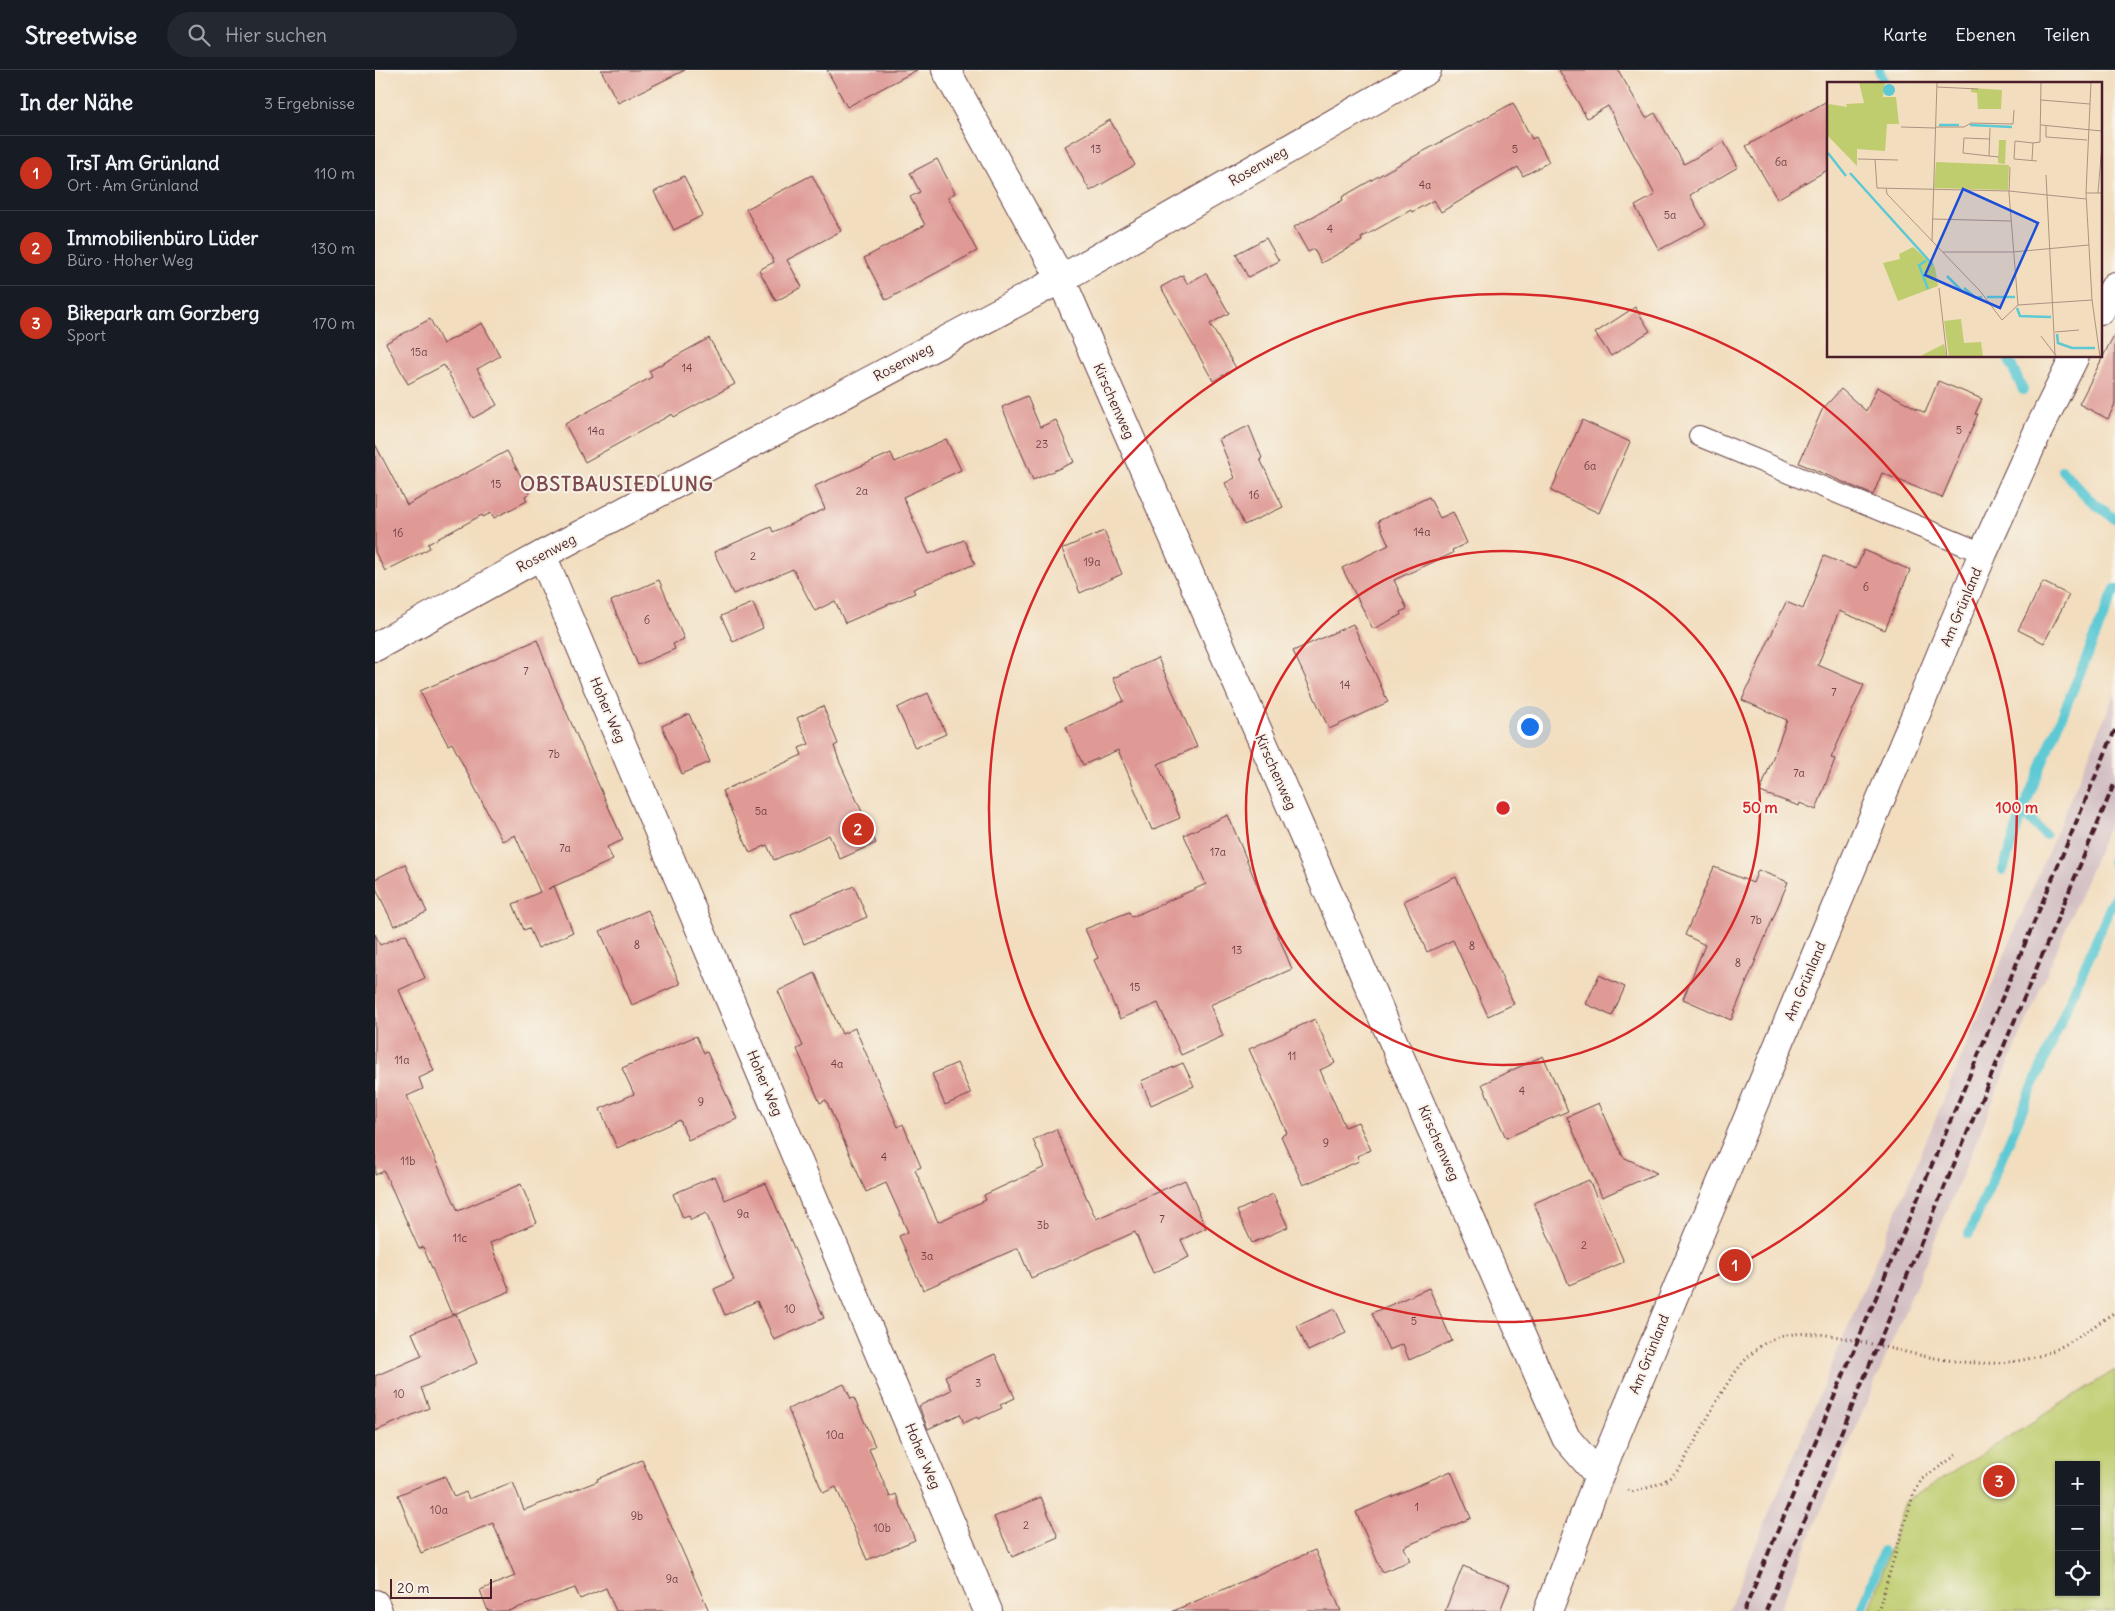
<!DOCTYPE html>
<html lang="de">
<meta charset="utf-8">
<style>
:root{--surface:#171b24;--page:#242831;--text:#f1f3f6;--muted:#9ea1a6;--line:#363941;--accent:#c8321e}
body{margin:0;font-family:Delius,sans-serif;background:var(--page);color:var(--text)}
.controls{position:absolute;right:15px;bottom:15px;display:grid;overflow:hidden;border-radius:0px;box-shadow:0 1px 4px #0004}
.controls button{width:45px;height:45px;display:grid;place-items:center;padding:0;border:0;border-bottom:1px solid var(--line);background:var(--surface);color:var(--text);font:25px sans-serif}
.scale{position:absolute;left:15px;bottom:12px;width:102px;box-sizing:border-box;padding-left:5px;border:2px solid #4a1f2b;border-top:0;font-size:14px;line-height:18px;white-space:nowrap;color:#4a1f2b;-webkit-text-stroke:4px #f7f3e8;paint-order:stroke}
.you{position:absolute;left:1154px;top:656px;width:18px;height:18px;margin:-12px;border:4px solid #fff;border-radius:50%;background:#1a73e8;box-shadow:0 0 0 8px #1a73e833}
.badge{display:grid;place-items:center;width:32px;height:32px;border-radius:50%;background:var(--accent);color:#fff;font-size:16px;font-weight:700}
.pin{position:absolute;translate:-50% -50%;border:2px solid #fff;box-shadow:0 1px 5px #0006}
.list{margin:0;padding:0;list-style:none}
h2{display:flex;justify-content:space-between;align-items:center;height:65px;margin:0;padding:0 20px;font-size:21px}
h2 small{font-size:16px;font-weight:400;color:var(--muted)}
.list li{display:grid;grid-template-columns:32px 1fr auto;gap:15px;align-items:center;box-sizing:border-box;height:75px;padding:0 20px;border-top:1px solid var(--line)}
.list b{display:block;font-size:19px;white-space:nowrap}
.list p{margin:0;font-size:16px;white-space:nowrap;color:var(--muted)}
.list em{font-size:16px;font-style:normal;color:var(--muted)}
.icon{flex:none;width:28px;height:28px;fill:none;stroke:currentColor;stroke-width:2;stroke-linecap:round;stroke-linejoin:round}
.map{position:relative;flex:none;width:1740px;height:1541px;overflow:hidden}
header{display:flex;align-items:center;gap:30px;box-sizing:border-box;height:70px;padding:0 25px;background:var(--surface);border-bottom:1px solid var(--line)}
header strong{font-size:24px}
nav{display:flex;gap:28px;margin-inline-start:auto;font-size:18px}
.search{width:350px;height:45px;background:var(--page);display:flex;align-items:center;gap:12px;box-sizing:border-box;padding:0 18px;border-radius:28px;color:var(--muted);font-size:19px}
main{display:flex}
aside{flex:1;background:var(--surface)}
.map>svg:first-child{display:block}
.industrial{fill:#d2bec2}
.green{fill:#bfcd6f;stroke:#84764d;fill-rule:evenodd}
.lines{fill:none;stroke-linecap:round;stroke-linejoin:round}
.stream{stroke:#5dc9d4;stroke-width:10}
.building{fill:#df9a95}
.lane-casing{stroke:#633c41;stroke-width:22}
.street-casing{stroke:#633c41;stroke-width:30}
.path{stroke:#633c41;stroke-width:3;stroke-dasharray:1 4;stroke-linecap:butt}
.lane{stroke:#fff;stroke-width:20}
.street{stroke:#fff;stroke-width:28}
.rail{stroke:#4a1f2b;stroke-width:4;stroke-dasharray:8 4;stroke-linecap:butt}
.ring{fill:none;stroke:#d62828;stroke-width:2.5}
.labels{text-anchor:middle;stroke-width:4;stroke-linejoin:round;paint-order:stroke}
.number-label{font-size:11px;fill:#6f3e46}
.street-label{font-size:14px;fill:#4a1f2b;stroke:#f7f3e8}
.district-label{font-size:19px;font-weight:bold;letter-spacing:1px;fill:#7e4a50;stroke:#f7f3e8}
.inset-river{fill:none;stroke:#5dc9d4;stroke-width:2.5}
.inset-road{fill:none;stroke:#af9183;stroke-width:1}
.view{fill:#1d4ed8;fill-opacity:0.15;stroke:#1d4ed8;stroke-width:2.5}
.inset-edge{fill:none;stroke:#4a1f2b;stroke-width:2.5}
.centre{fill:#d62828;stroke:#f7f3e8;stroke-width:2.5}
.ring-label{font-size:15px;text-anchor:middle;font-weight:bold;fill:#d62828;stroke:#f7f3e8;stroke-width:4;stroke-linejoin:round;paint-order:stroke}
</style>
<header>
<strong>Streetwise</strong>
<div class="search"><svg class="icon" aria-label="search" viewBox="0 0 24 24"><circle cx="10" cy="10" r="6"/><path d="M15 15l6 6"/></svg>Hier suchen</div>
<nav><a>Karte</a><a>Ebenen</a><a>Teilen</a></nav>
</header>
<main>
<aside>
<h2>In der Nähe<small>3 Ergebnisse</small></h2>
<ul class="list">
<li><span class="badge">1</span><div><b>TrsT Am Grünland</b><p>Ort · Am Grünland</p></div><em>110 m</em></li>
<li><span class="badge">2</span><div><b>Immobilienbüro Lüder</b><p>Büro · Hoher Weg</p></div><em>130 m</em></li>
<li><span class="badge">3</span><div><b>Bikepark am Gorzberg</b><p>Sport</p></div><em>170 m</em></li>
</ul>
</aside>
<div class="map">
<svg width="1740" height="1541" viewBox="0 0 1740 1541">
<rect width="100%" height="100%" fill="#f7f3e8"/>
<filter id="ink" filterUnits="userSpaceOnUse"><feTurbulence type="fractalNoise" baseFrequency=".02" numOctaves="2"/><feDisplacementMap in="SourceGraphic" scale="10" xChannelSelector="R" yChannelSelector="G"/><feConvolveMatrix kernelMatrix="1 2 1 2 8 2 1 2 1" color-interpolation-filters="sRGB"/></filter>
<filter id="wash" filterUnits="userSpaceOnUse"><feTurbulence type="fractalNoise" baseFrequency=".0096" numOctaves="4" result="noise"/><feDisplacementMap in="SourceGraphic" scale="20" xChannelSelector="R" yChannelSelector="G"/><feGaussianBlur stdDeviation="1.12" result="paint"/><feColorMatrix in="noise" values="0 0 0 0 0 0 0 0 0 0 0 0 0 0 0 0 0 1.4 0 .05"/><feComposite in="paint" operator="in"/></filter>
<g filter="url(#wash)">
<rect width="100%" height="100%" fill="#f2ddbe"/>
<!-- industrial -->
<path class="industrial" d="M 1740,623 L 1740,741 L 1404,1541 L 1353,1541 Z"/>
<!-- green -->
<path class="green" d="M 1740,1300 L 1740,1541 L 1495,1541 L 1530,1432 ZM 1684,1395 L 1721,1395 L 1721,1522 L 1684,1522 Z"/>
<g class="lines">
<!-- stream -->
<path class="stream" d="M 1504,0 L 1510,14
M 1632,286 L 1648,320
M 1687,400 L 1713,428 L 1740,449
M 1670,765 L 1647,742 L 1740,519
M 1737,791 L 1740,796
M 1628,800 L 1647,742
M 1594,1164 L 1740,826
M 1487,1541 L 1508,1482"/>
</g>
<g id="blocks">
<!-- building -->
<path class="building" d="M 226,0 L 310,0 L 243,33 Z
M 452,0 L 542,0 L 472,37 Z
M 1184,0 L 1243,0 L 1271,48 L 1280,43 L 1309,94 L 1349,72 L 1363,97 L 1315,125 L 1331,155 L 1284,180 L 1260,136 L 1280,125 L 1233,36 L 1212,48 Z
M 1454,30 L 1454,99 L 1402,129 L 1371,76 Z
M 1138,33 L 1157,69 L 1161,67 L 1174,92 L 1148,106 L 1143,97 L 1066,142 L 1059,130 L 1037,142 L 1036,140 L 986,168 L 987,171 L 946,193 L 939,179 L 933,182 L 919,157 L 968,130 L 967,127 L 1014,100 Z
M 735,50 L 760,95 L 715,121 L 690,76 Z
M 562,89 L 580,123 L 573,127 L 602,181 L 511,230 L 489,188 L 550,155 L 535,127 L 545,122 L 535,103 Z
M 437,105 L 466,161 L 412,190 L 427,217 L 401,231 L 384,200 L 399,192 L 371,139 Z
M 309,106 L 328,145 L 299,160 L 279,122 Z
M 891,168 L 904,191 L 873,207 L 861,184 Z
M 831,203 L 854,243 L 835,254 L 861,298 L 838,311 L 786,217 L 808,205 L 812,214 Z
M 1260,237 L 1275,261 L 1236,286 L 1220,263 Z
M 55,249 L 68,274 L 107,253 L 125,286 L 102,299 L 122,335 L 98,348 L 69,295 L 33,314 L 11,273 Z
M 1740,263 L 1740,334 L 1733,349 L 1704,334 Z
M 334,268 L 360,314 L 299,347 L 297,344 L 210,392 L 190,354 L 277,307 L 274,301 Z
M 1563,311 L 1607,329 L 1600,344 L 1603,344 L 1567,428 L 1507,403 L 1498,425 L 1424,393 L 1447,340 L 1466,319 L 1491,341 L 1502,317 L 1550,343 Z
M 652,326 L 665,357 L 681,350 L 699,392 L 658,410 L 627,337 Z
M 1207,350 L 1255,372 L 1224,443 L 1176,421 Z
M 874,356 L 887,388 L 885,389 L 908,437 L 869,455 L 850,413 L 860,408 L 844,369 Z
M 571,369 L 586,400 L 528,427 L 554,484 L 589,470 L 600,494 L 538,519 L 540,523 L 470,553 L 460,531 L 440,541 L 418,499 L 358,524 L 339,482 L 396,457 L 398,462 L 450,439 L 440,416 L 456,409 L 516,383 L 520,392 Z
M 0,374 L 32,435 L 132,381 L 155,423 L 150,426 L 152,431 L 119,448 L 116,443 L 108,447 L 107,445 L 53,474 L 55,478 L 10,501 L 0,482 Z
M 1054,427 L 1065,448 L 1078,442 L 1092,473 L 1077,480 L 1078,483 L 1019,510 L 1032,539 L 1025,542 L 1026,545 L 998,559 L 967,498 L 1014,475 L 1003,451 Z
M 729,461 L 747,504 L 705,523 L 687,479 Z
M 1489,480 L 1535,500 L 1510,560 L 1464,541 L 1443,595 L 1489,615 L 1456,688 L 1460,689 L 1441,740 L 1425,733 L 1424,736 L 1385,722 L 1412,650 L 1367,630 L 1411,532 L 1428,539 L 1449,486 L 1481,499 Z
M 284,510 L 309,569 L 298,574 L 300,579 L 263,595 L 236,531 Z
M 1668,512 L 1694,525 L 1669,573 L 1643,560 Z
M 378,533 L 388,558 L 358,572 L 346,546 Z
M 978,554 L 1013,632 L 954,659 L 918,581 Z
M 162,570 L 179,614 L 248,770 L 232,777 L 238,790 L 173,819 L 179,816 L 198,862 L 163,878 L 154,858 L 149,860 L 138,834 L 165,822 L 140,765 L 127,771 L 77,673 L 73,675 L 45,621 Z
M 783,588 L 822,677 L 783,694 L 805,748 L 777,760 L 743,680 L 708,695 L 691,657 L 749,631 L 738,608 Z
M 553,623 L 571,664 L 540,678 L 522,638 Z
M 448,636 L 463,674 L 459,676 L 465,693 L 501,773 L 465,789 L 454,765 L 399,790 L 392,775 L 375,783 L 347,721 L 427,685 L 424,678 L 434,674 L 422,648 Z
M 314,644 L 335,692 L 307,704 L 287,656 Z
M 853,745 L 917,899 L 835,935 L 848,966 L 806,985 L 783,933 L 745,949 L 719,890 L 723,888 L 710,859 L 754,842 L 757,847 L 831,814 L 809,765 Z
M 30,794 L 52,842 L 19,856 L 0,816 L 0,809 Z
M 1339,797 L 1378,813 L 1383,800 L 1413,812 L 1356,950 L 1308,929 L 1330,875 L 1310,865 Z
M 1081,807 L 1139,934 L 1113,946 L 1078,870 L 1052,882 L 1029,831 Z
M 479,816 L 492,847 L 429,874 L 416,844 Z
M 273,840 L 305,914 L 257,935 L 225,861 Z
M 0,864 L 5,875 L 31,864 L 50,908 L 24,920 L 59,1001 L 44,1008 L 48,1019 L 32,1026 L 83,1141 L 146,1114 L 162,1153 L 115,1173 L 135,1221 L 77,1245 L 48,1177 L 44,1179 L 9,1101 L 0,1105 Z
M 440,903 L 467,964 L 480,958 L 523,1057 L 528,1054 L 546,1097 L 540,1100 L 563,1152 L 611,1130 L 609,1125 L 670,1097 L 658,1070 L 681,1059 L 721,1149 L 810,1110 L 831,1158 L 806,1170 L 814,1187 L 778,1203 L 760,1162 L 656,1208 L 643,1178 L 548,1220 L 524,1166 L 533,1162 L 511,1113 L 491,1122 L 451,1030 L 445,1033 L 422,979 L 428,976 L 403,921 Z
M 1224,905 L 1250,917 L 1237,946 L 1211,934 Z
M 940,949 L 960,993 L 945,1000 L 970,1057 L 983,1052 L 996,1080 L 982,1086 L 984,1091 L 928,1115 L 906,1066 L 912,1063 L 874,979 Z
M 321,966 L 329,983 L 332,982 L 362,1049 L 313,1070 L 305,1050 L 242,1078 L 225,1039 L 259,1024 L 247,998 Z
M 1168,986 L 1193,1041 L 1131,1068 L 1107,1014 Z
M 582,993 L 596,1024 L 570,1035 L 557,1004 Z
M 808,993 L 819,1016 L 776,1035 L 766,1011 Z
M 1224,1033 L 1248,1087 L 1282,1103 L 1227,1127 L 1192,1047 Z
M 340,1106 L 350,1130 L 391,1113 L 449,1248 L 399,1270 L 382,1231 L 350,1245 L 339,1219 L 359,1210 L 331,1143 L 316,1150 L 314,1146 L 308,1148 L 298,1124 Z
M 1214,1110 L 1249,1192 L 1194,1215 L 1159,1133 Z
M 898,1124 L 913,1157 L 877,1173 L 862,1141 Z
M 1054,1218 L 1077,1271 L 1034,1290 L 1028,1274 L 1014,1280 L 997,1243 Z
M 960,1239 L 971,1263 L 933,1281 L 922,1256 Z
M 81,1244 L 102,1293 L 46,1318 L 54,1338 L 0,1361 L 0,1306 L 47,1286 L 37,1263 Z
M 620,1284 L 640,1328 L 625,1335 L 627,1338 L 603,1349 L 602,1347 L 589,1353 L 585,1344 L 553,1359 L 544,1336 L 576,1320 L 570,1306 Z
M 469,1314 L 476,1329 L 479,1328 L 500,1376 L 494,1379 L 515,1427 L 521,1424 L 540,1470 L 492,1490 L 461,1417 L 448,1423 L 413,1339 Z
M 267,1390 L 334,1541 L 241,1541 L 231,1518 L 205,1529 L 200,1518 L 133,1541 L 113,1541 L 105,1520 L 140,1506 L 118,1453 L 46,1483 L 23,1425 L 70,1406 L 79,1427 L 91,1422 L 94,1429 L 138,1412 L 149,1440 L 223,1411 L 222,1409 Z
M 1076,1401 L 1096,1448 L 1029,1477 L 1035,1491 L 1007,1502 L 981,1442 Z
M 666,1427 L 683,1467 L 637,1487 L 619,1447 Z
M 940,1480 L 966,1541 L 798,1541 Z
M 1088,1496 L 1135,1515 L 1125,1541 L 1070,1541 Z"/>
</g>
</g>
<g filter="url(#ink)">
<use href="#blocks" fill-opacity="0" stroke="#633c41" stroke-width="1"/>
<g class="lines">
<defs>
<path id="lane" d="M 1324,366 L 1608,483"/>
<path id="street" d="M 571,0 L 686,209 L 1191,1368 L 1224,1406
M 1726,240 L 1740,216
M 167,485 L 613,1541
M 0,577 L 167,485 L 686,209 L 1052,0
M 0,1534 L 3,1541
M 1173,1541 L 1224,1406 L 1608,483 L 1663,361 L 1700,286"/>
</defs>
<!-- lane casing -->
<use href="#lane" class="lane-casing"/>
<!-- street casing -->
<use href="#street" class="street-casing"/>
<!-- path -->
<path class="path" d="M 1253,1420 L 1256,1422 C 1273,1418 1291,1414 1303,1400 C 1309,1394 1312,1384 1317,1377 C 1337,1342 1364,1276 1407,1266 C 1437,1259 1468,1268 1497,1274 C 1555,1288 1622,1306 1679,1280 C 1700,1271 1720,1255 1740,1242
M 1503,1541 L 1538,1426 L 1547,1409 L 1583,1384"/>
<!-- lane -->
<use href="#lane" class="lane"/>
<!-- street -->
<use href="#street" class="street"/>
<!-- rail -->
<path class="rail" d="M 1369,1541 L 1740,660
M 1391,1541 L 1740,712"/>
</g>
</g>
<!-- distance rings -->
<g class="ring">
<circle cx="1128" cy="738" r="257"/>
<circle cx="1128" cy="738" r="514"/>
</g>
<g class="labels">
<!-- number labels -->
<g class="number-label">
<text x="721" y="83">13</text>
<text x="1140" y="83">5</text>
<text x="1406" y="96">6a</text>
<text x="1050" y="119">4a</text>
<text x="1295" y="149">5a</text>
<text x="955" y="163">4</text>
<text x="44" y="286">15a</text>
<text x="312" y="302">14</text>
<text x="1584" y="364">5</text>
<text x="221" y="365">14a</text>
<text x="667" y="378">23</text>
<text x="1215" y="400">6a</text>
<text x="121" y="418">15</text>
<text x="487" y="425">2a</text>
<text x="879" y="429">16</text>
<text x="1047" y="466">14a</text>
<text x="23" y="467">16</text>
<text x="378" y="490">2</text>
<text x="717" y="496">19a</text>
<text x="1491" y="521">6</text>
<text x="272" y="554">6</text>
<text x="151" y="605">7</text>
<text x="970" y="619">14</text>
<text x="1459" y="626">7</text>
<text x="179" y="688">7b</text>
<text x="1424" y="707">7a</text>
<text x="386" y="745">5a</text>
<text x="190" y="782">7a</text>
<text x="843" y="786">17a</text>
<text x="1381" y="854">7b</text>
<text x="262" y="879">8</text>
<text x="1097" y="880">8</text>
<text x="862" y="884">13</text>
<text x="1363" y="897">8</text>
<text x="760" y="921">15</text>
<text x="917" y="990">11</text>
<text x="27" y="994">11a</text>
<text x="462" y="998">4a</text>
<text x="1147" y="1025">4</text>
<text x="326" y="1036">9</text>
<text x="951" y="1077">9</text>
<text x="509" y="1091">4</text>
<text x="33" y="1095">11b</text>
<text x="368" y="1148">9a</text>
<text x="787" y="1153">7</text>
<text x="668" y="1159">3b</text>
<text x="85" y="1172">11c</text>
<text x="1209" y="1179">2</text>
<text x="552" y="1190">3a</text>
<text x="415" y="1243">10</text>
<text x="1039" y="1255">5</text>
<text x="603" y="1317">3</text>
<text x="24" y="1328">10</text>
<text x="460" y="1369">10a</text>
<text x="1042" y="1441">1</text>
<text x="64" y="1444">10a</text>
<text x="262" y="1450">9b</text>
<text x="651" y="1459">2</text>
<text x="507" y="1462">10b</text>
<text x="297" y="1513">9a</text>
</g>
<!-- street labels -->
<g class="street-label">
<text transform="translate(883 96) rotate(-30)" y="5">Rosenweg</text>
<text transform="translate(528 292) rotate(-28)" y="5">Rosenweg</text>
<text transform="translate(739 331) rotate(66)" y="5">Kirschenweg</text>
<text transform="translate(171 483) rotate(-28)" y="5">Rosenweg</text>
<text transform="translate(1586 537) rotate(-67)" y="5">Am Grünland</text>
<text transform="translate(233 640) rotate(67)" y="5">Hoher Weg</text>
<text transform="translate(901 702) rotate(66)" y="5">Kirschenweg</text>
<text transform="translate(1430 911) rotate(-67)" y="5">Am Grünland</text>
<text transform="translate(390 1013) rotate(67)" y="5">Hoher Weg</text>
<text transform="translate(1064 1073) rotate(66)" y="5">Kirschenweg</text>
<text transform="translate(1274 1284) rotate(-68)" y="5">Am Grünland</text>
<text transform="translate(548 1386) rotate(67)" y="5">Hoher Weg</text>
</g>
<!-- district labels -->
<g class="district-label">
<text x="242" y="421">OBSTBAUSIEDLUNG</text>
</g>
</g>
<!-- overview -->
<g transform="translate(1452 12)">
<rect width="275" height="275" fill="#f2ddbe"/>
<path d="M 32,0 L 58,1 L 56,15 L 69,15 L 72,42 L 60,42 L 58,69 L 30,67 L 30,84 L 0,53 L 0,29 L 2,22 L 20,25 L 19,22 L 37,21 ZM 144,6 L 175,8 L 174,27 L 151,27 L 150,11 L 144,10 ZM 172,58 L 179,58 L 178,82 L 171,81 ZM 109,80 L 182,83 L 181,108 L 107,106 ZM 86,165 L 108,185 L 111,204 L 71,219 L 56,181 L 73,177 L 72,172 ZM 134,237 L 137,261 L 154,260 L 156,275 L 122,275 L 117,239 ZM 117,262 L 120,275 L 92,275 L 103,269 Z" fill="#bfcd6f"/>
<path d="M56 8a6 6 0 1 1 12 0a6 6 0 1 1-12 0Z" fill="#5dc9d4"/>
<path class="inset-river" d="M 112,43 L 132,43M 143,43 L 185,45M 1,71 L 19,94M 23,91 L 106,183M 99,179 L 92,183 L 101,207M 120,194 L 135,209M 137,206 L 149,216 L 155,215M 160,215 L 188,215M 190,226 L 193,234 L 224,235M 230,252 L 231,261 L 245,266 L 268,266"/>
<path class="inset-road" d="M 264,0 L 259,111 L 265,218 L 273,275M 110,5 L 151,7M 214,18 L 263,22M 214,43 L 275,49M 219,44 L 219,55 L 260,58M 74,45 L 108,46M 108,45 L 137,45 L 144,41 L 186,42 L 187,28M 163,46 L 162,74 L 172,75M 206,61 L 188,59 L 187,77 L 210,79M 162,74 L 136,71 L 137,56 L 163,57M 31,77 L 71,78M 48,77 L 50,106 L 182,109 L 259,117M 205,78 L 206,61 L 213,60 L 214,0M 183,85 L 182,111 L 191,223M 219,93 L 228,273M 59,106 L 60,112 L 153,209 L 175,238 L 191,223 L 265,218M 259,111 L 275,111M 271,111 L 275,63M 105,137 L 184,139M 105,159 L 110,0M 116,170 L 186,170 L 262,163M 112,206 L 120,275M 228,250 L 252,248M 214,254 L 230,275"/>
<path class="view" d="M 136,107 L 211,141 L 173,226 L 98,193 Z"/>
<rect width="275" height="275" class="inset-edge"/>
</g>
<circle cx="1128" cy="738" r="8" class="centre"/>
<g class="ring-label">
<text x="1385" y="743">50 m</text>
<text x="1642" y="743">100 m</text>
</g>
</svg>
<div class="controls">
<button>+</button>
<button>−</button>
<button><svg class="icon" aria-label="locate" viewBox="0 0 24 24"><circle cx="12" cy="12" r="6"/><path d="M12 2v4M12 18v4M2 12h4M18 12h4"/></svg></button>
</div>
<div class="scale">20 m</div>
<div class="you"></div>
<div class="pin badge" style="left:1360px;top:1195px">1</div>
<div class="pin badge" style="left:483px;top:759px">2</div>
<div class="pin badge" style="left:1624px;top:1411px">3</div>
</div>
</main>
